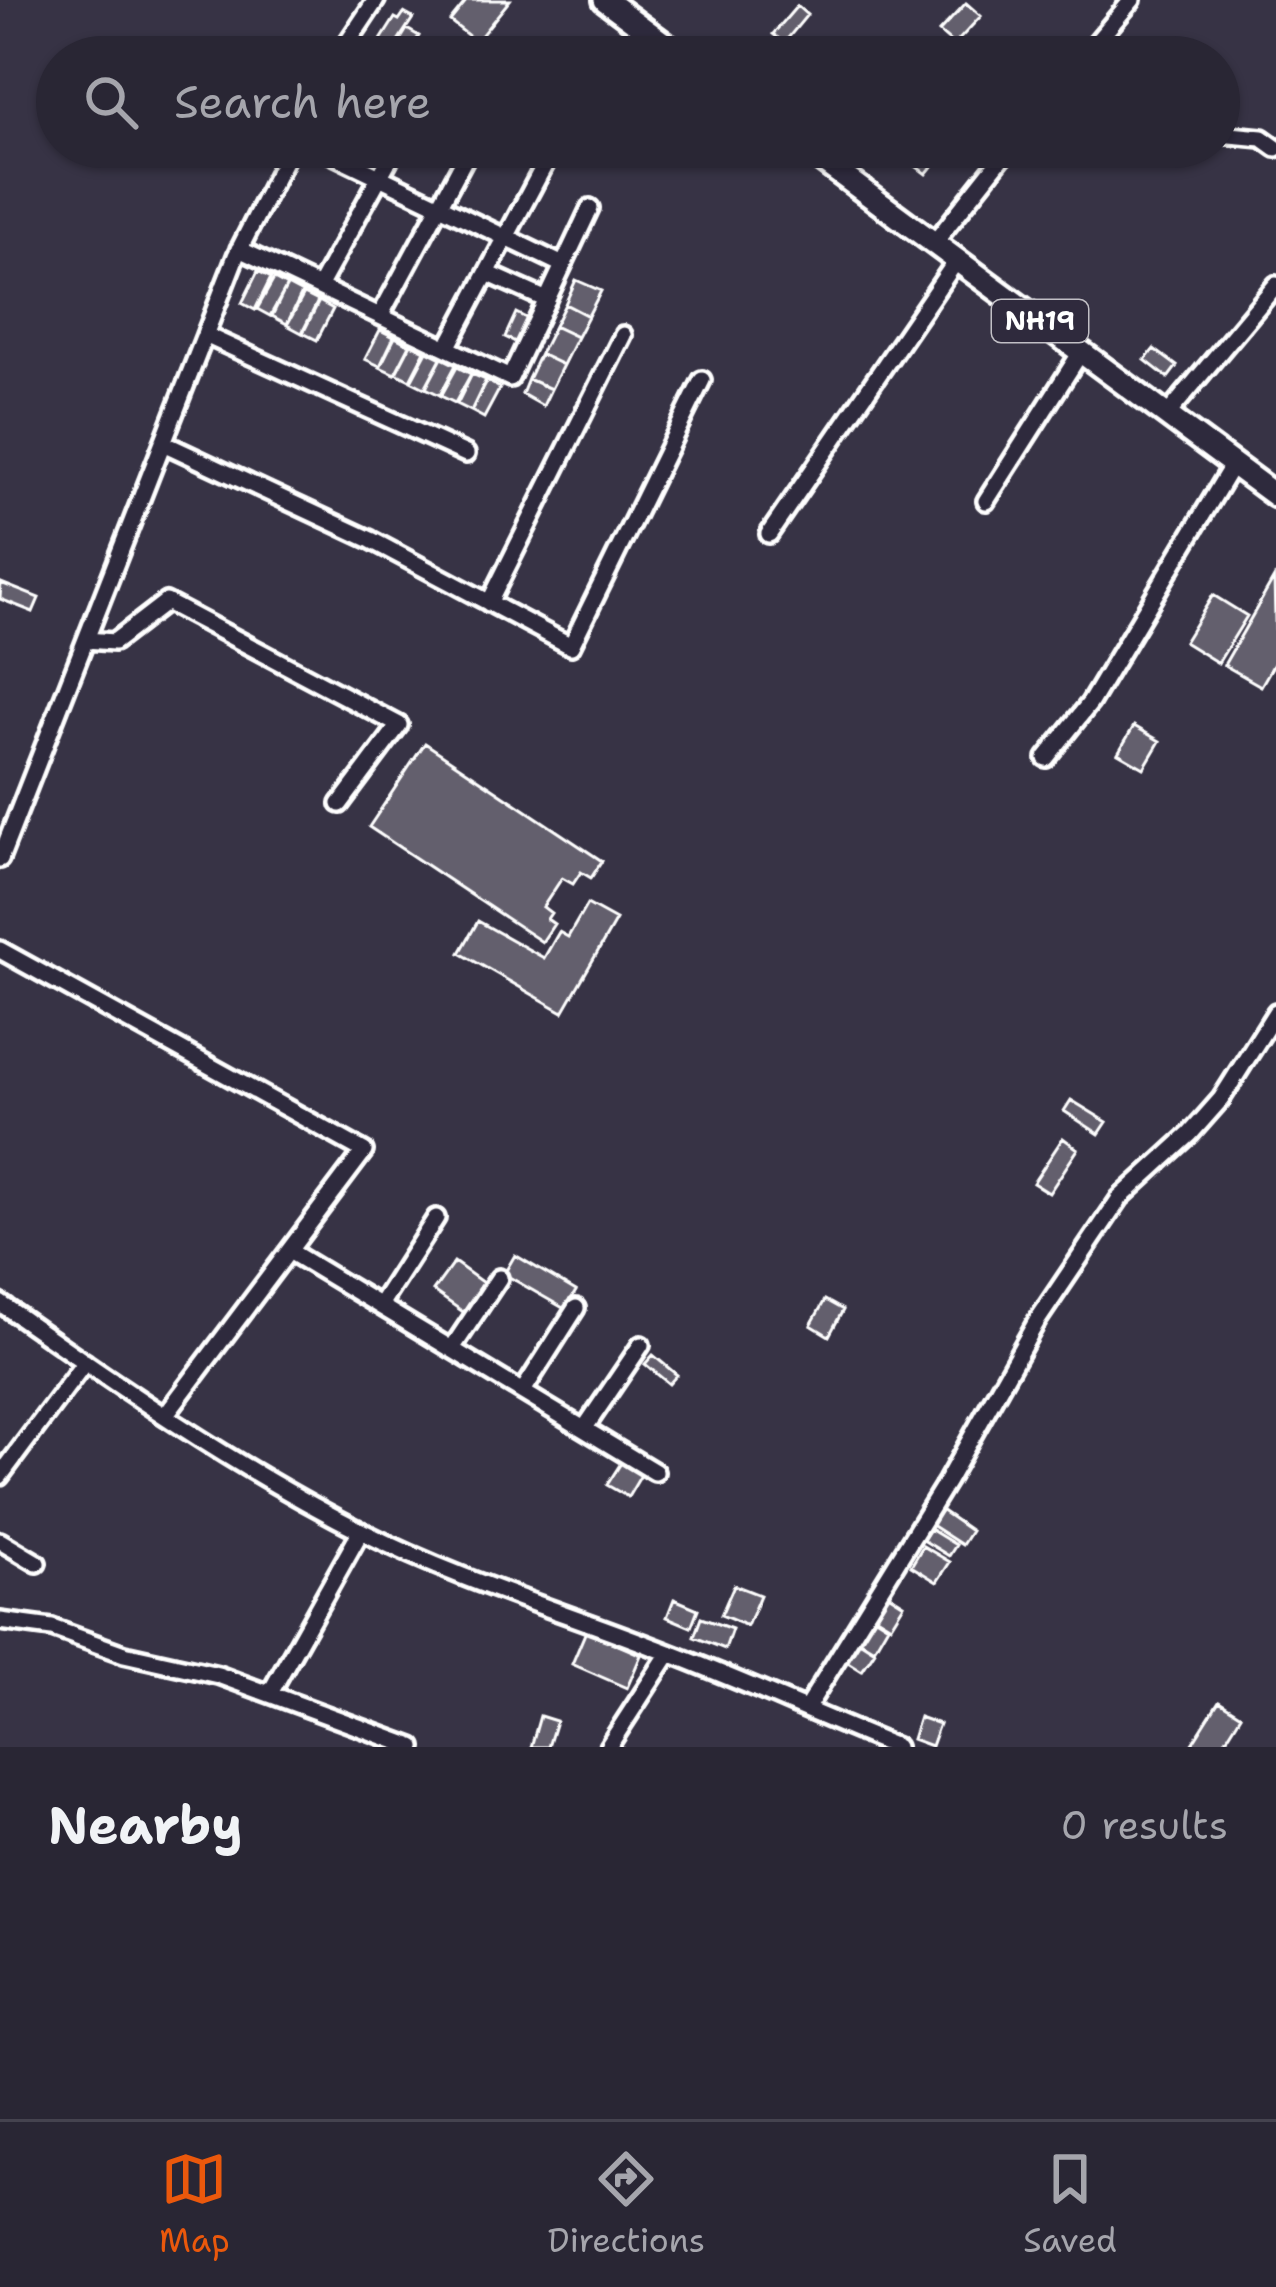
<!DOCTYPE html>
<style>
:root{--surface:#292634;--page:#353240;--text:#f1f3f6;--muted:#a5a5ac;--line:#45434f;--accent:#ea580c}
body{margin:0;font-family:"Shantell Sans",sans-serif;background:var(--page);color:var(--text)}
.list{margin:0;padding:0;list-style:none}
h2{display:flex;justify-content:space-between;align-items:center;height:156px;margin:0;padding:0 48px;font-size:51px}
h2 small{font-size:39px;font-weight:400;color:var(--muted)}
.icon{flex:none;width:66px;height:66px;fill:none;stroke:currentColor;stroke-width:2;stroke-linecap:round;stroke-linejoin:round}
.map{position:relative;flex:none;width:1276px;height:1747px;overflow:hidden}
.search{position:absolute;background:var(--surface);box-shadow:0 3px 9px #0004;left:36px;right:36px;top:36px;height:132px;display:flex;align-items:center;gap:30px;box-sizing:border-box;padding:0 42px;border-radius:66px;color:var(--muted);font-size:45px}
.sheet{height:372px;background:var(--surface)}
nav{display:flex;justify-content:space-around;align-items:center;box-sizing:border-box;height:168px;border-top:3px solid var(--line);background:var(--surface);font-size:33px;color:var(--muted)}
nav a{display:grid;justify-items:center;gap:6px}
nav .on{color:var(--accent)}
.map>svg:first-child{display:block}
.building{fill:#635f6d;stroke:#fff;stroke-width:3}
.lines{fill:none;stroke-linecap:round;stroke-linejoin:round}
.minor-casing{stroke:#fff;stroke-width:24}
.highway-casing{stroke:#fff;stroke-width:30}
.minor{stroke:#2f2a3d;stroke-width:15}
.highway{stroke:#2f2a3d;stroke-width:21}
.labels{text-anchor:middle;stroke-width:10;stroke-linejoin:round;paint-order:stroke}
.shield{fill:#2f2a3d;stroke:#c1bfc5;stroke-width:3}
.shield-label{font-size:27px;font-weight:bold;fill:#fff}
</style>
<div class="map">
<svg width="1276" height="1747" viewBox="0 0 1276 1747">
<rect width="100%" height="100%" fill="#373345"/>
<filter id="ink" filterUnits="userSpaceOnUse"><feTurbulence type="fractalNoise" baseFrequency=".00833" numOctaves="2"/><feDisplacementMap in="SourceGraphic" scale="24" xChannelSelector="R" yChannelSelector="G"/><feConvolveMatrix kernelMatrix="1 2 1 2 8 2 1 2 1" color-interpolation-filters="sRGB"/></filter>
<g filter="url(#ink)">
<!-- building -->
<path class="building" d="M 467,0 L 510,0 L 476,42 L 450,21 Z
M 966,3 L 981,16 L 954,45 L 939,32 Z
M 797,6 L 807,15 L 784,43 L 773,34 Z
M 404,13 L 413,18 L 388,56 L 376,48 L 395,18 L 399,20 Z
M 407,29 L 419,36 L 406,57 L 390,57 Z
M 914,147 L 948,147 L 926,174 L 905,158 Z
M 258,271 L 271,278 L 255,310 L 242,303 Z
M 274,279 L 287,286 L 270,316 L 257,309 Z
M 576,280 L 601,291 L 588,316 L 565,304 Z
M 287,285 L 302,293 L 287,324 L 272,316 Z
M 304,294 L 318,301 L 302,333 L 287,325 Z
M 319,301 L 333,309 L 317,340 L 303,333 Z
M 565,304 L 588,316 L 577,337 L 554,326 Z
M 516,313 L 532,321 L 520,344 L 505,337 Z
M 554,326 L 577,337 L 563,365 L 540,354 Z
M 380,330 L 394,337 L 380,366 L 365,359 Z
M 395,337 L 410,345 L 395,374 L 380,367 Z
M 411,344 L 425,351 L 410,380 L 396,373 Z
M 1154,349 L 1177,366 L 1168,378 L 1145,360 Z
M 427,351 L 441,358 L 425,388 L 411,381 Z
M 540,354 L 563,365 L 551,389 L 528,379 Z
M 442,358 L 456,365 L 440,395 L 426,388 Z
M 457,367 L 471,374 L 455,403 L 441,396 Z
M 472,374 L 486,380 L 471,411 L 457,404 Z
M 528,379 L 551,389 L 543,406 L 522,394 Z
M 487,381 L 500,388 L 484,418 L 471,411 Z
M 1274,578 L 1276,660 L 1261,686 L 1224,665 Z
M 1,583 L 39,598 L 33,612 L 0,599 Z
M 1213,595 L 1247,616 L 1218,663 L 1184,642 Z
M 1134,726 L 1160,741 L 1144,768 L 1118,753 Z
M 425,743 L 602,861 L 591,878 L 581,872 L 573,884 L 562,878 L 543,907 L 551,913 L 547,919 L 554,924 L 542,942 L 369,827 Z
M 587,904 L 616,920 L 563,1012 L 460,953 L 478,921 L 544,958 L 559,932 L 568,937 Z
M 1071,1100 L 1107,1122 L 1099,1134 L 1064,1111 Z
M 1063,1138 L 1078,1149 L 1049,1193 L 1033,1183 Z
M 515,1255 L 576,1291 L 565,1309 L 504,1274 Z
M 454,1262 L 486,1285 L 466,1314 L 433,1291 Z
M 825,1300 L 843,1310 L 829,1336 L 811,1325 Z
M 653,1355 L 677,1375 L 669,1384 L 645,1364 Z
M 621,1463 L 641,1475 L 628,1497 L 607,1485 Z
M 938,1508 L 971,1531 L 962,1545 L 928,1523 Z
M 930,1529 L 956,1545 L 949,1556 L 923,1540 Z
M 923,1546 L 950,1562 L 937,1582 L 911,1566 Z
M 734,1585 L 760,1595 L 747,1626 L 721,1615 Z
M 882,1590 L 904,1604 L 891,1625 L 868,1611 Z
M 674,1599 L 698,1609 L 691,1627 L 667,1617 Z
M 869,1613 L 888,1625 L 874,1649 L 854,1637 Z
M 701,1618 L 732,1629 L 725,1649 L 694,1637 Z
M 586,1631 L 641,1655 L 627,1688 L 572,1664 Z
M 853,1637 L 875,1651 L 862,1671 L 840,1657 Z
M 1219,1701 L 1241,1715 L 1221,1747 L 1190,1747 Z
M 540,1716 L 556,1721 L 548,1747 L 531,1747 Z
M 919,1717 L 939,1724 L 931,1746 L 912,1739 Z"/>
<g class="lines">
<defs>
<path id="minor" d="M 338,57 L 376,0
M 1084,57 L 1132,0
M 1219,134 L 1262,138 L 1276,148
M 317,147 L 563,265
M 1184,147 L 1199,147
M 934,243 L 1010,147
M 239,249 L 510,378 L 590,208
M 487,273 L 547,300
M 319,287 L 396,147
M 380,316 L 471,147
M 205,335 L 466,454
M 447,348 L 554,147
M 1167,415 L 1276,285
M 163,443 L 371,540 L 571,646 L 702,380
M 986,501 L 1081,352
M 769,534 L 957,260
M 489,603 L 623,335
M 86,640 L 114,642 L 166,602 L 399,725 L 340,804
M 1046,758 L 1090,703 L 1233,464
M 0,859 L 236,256 L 291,147
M 0,950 L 364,1151 L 166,1414
M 291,1252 L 655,1472
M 0,1303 C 113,1383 239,1470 363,1532 C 456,1579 555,1609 651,1646 C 734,1677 814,1714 896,1747
M 380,1305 L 436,1218
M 453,1347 L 499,1278
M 523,1391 L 576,1308
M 584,1429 L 641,1345
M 0,1476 L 85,1362
M 0,1541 L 37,1563
M 0,1621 L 52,1628 L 124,1654 L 218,1675 L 413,1747
M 270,1693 L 361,1531
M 806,1709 L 947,1481 L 1037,1321 L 1120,1198 L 1190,1134 L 1221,1099 L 1276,1012
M 608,1747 L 669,1653"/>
<path id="highway" d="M 605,0 L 682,57
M 804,147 L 1276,496"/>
</defs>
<!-- minor casing -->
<use href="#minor" class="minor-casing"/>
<!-- highway casing -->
<use href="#highway" class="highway-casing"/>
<!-- minor -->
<use href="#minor" class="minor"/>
<!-- highway -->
<use href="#highway" class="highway"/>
</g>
</g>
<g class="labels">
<!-- shield labels -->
<rect class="shield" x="992" y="300" width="96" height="42" rx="9"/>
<g class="shield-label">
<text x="1040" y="330">NH19</text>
</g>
</g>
</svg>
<div class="search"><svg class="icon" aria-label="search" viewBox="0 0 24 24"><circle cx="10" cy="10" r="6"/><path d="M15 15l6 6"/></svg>Search here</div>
</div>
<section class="sheet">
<h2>Nearby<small>0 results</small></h2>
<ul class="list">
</ul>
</section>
<nav>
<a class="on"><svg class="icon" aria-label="map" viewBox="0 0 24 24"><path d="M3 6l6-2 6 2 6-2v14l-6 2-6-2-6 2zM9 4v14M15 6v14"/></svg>Map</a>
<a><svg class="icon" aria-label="directions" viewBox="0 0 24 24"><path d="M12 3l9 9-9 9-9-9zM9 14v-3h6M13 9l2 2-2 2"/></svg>Directions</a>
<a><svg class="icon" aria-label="saved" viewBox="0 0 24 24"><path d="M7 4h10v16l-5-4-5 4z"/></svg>Saved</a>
</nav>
